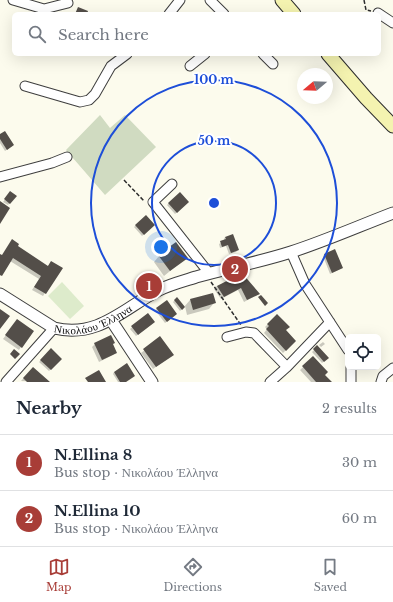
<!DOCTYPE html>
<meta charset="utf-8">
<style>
:root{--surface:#fff;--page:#f6f6f7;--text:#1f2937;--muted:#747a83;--line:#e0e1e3;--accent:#a83d37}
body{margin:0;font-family:"Libre Baskerville",serif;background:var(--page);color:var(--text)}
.controls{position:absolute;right:12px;bottom:12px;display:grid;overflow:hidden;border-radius:6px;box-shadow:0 4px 16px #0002}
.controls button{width:36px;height:36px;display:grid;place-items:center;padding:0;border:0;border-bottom:1px solid var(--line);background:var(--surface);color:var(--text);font:20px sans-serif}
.compass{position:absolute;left:297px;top:68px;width:36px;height:36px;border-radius:50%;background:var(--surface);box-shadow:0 4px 16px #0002;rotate:251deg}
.you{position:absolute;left:161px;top:247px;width:14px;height:14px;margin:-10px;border:3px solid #fff;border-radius:50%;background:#1a73e8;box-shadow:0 0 0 6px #1a73e833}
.badge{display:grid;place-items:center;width:26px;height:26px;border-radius:50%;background:var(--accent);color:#fff;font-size:13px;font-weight:700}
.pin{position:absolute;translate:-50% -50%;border:2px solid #fff;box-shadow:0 1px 4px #0006}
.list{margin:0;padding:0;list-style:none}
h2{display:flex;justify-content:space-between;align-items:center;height:52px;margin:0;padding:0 16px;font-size:17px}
h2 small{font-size:13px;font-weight:400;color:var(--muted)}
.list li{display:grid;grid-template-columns:26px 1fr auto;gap:12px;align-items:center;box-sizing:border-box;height:56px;padding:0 16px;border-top:1px solid var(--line)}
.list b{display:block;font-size:15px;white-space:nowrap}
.list p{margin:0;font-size:13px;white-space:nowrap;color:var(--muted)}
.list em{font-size:13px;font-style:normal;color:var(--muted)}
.icon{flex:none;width:22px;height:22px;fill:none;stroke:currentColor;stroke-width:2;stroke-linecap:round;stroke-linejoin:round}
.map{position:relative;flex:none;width:393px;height:382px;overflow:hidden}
.search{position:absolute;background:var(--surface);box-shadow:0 4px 16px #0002;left:12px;right:12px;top:12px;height:44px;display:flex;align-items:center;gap:10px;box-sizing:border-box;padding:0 14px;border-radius:6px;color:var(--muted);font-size:15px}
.sheet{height:164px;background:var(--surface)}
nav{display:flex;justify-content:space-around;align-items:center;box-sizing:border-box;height:56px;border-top:1px solid var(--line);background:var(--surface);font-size:11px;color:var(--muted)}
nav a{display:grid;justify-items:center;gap:2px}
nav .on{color:var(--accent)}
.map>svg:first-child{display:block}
.cemetery{fill:#d0dbc1}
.pitch{fill:#ddebcb}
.shadow{fill:#0003}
.building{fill:#534e49}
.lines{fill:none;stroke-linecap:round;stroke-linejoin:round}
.minor-casing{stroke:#3e3e3e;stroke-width:11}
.tertiary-casing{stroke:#3e3e3e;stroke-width:13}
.secondary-casing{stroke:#2d2d2d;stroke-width:15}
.path{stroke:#2d2d2d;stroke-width:1.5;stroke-dasharray:4 2;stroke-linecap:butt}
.minor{stroke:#fff;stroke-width:9}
.tertiary{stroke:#fff;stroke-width:11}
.secondary{stroke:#f4f3b0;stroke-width:13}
.ring{fill:none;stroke:#1d4ed8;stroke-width:2}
.labels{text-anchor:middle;stroke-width:4;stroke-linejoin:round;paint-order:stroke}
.street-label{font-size:11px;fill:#0b0b0b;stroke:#fff}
.centre{fill:#1d4ed8;stroke:#fff;stroke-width:2}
.ring-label{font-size:12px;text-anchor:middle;font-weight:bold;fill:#1d4ed8;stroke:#fff;stroke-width:4;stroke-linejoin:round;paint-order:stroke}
</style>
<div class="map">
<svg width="393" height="382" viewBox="0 0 393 382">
<rect width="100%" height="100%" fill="#fcfbed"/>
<!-- cemetery -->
<path class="cemetery" d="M 100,115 L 110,128 L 125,115 L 156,147 L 105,195 L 66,150 Z"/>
<!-- pitch -->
<path class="pitch" d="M 62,282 L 84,306 L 70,319 L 48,296 Z"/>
<!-- shadow -->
<path class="shadow" d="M 0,135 L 12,146 L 5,151 L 0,143 Z
M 10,193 L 15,197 L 8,205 L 3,202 Z
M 180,193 L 188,202 L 175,214 L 167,205 Z
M 146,216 L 153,225 L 142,236 L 134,227 Z
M 225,237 L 238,250 L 236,252 L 229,254 L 226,246 L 220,248 L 219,244 L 224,241 L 224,239 Z
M 16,247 L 47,267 L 51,262 L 45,293 L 43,296 L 32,290 L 39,279 L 10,261 L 0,276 L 0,255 L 1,256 Z
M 324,255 L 342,268 L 330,274 L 323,256 Z
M 159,256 L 186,258 L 164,276 L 154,262 Z
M 242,275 L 259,294 L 244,302 L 238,290 L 221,299 L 214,289 L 217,286 Z
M 177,298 L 184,307 L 190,300 L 214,303 L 209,309 L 187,315 L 185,306 L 180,311 L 173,302 Z
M 157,309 L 174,316 L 165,323 L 155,310 Z
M 148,314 L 152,324 L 136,336 L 130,329 Z
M 277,315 L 285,330 L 295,341 L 283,353 L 264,333 L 267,329 L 265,327 Z
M 15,323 L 21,347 L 19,350 L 3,339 Z
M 160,338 L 170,357 L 153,369 L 141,353 Z
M 323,342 L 325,344 L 321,347 L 319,345 Z
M 95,344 L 112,344 L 116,352 L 113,355 L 99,362 L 92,347 Z
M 317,347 L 328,358 L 322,363 L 312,352 Z
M 51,350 L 61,359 L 49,371 L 39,362 Z
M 313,358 L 324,375 L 331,382 L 311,382 L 300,370 Z
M 33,368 L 48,382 L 21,381 Z
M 114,372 L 126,382 L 118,382 L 113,374 Z"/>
<!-- building -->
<path class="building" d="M 78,7 L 88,11 L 87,14 L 75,14 Z
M 5,131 L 14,145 L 7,150 L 0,139 L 0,134 Z
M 10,191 L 17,196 L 10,204 L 4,199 Z
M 180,192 L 189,202 L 177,213 L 168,203 Z
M 0,201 L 10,208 L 0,224 Z
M 146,215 L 155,225 L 144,235 L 135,225 Z
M 233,234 L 239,250 L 231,253 L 228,245 L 222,247 L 220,241 L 226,239 L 225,237 Z
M 12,239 L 19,244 L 18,246 L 48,266 L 51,261 L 63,268 L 46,294 L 34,287 L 41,276 L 13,258 L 2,276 L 0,275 L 0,254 L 2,255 Z
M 176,242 L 188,258 L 170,271 L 158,255 Z
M 335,249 L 343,268 L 332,273 L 324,254 Z
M 242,273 L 260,294 L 247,300 L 241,288 L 224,297 L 217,286 Z
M 213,293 L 216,303 L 193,310 L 190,299 Z
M 261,295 L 268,303 L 265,306 L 258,297 Z
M 177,297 L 185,307 L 182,310 L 174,300 Z
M 167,300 L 177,314 L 167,322 L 156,308 Z
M 0,309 L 10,316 L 0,329 Z
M 148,313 L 155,322 L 138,335 L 131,326 Z
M 277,314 L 290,327 L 286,330 L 296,341 L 286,351 L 266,329 L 269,326 L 267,324 Z
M 17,319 L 34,331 L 22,348 L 5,335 Z
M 111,335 L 115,343 L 113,344 L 117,353 L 102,360 L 94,343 Z
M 160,336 L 174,355 L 156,367 L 143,349 Z
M 317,345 L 329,358 L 324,362 L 313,349 Z
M 51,348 L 62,359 L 51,370 L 40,360 Z
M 14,349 L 20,354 L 15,359 L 10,354 Z
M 313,356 L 328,372 L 325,375 L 332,382 L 316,382 L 302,366 Z
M 127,363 L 135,376 L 126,382 L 120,382 L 114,372 Z
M 33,367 L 50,382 L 27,382 L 23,378 Z
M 99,370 L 106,382 L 88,382 L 85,378 Z"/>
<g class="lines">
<defs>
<path id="minor" d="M 13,0 L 44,9 L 68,3
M 210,0 L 224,14
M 378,13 L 393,23
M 169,14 L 180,0
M 263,54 L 273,64
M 190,66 L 205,54
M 25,86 L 80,102 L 89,100 L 95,94 L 111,66 L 127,54
M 0,177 L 52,163 L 67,157
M 172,184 L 153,202 L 209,273
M 291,252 L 305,284 L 348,350
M 227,337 L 246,332 L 254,333 L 287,367
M 6,382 L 54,328
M 270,382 L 287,367 L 330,322
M 351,382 L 351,367
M 381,382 L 383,376 L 393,368"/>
<g id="tertiary">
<path id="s1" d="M 0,294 L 54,328 C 98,339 124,308 159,290 C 171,284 184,281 196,277 C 228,268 260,262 291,252 C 325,241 359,226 393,213"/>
<path d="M 111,320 L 152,382"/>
</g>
<path id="secondary" d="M 282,0 L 294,14
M 328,54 L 366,98 L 393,126"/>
</defs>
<!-- minor casing -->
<use href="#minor" class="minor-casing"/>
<!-- tertiary casing -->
<use href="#tertiary" class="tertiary-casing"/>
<!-- secondary casing -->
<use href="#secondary" class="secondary-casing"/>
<!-- path -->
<path class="path" d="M 364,0 L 366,10 L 371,11
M 124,180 L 144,201
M 211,282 L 241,325"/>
<!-- minor -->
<use href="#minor" class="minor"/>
<!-- tertiary -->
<use href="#tertiary" class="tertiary"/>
<!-- secondary -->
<use href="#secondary" class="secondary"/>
</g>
<!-- distance rings -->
<g class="ring">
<circle cx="214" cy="203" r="62"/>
<circle cx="214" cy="203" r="123"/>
</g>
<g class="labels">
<!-- street labels -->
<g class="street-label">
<text dy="4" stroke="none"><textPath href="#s1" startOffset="105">Νικολάου Έλληνα</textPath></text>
</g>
</g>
<circle cx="214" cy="203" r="6" class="centre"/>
<g class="ring-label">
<text x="214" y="84">100 m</text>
<text x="214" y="145">50 m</text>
</g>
</svg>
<div class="controls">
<button><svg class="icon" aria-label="locate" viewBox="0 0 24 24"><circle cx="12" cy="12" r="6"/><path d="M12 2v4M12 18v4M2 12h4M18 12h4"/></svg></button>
</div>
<svg class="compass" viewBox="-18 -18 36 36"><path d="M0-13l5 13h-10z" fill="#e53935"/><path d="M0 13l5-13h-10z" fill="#747a83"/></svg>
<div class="you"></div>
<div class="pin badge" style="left:149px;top:286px">1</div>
<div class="pin badge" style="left:235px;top:269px">2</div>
<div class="search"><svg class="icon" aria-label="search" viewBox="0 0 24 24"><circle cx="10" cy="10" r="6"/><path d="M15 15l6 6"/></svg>Search here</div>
</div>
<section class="sheet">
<h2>Nearby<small>2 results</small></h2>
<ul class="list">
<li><span class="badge">1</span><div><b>N.Ellina 8</b><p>Bus stop · Νικολάου Έλληνα</p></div><em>30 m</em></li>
<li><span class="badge">2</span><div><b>N.Ellina 10</b><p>Bus stop · Νικολάου Έλληνα</p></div><em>60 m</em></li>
</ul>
</section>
<nav>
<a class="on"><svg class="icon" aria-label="map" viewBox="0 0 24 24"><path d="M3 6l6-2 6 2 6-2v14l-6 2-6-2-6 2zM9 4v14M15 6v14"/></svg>Map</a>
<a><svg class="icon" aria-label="directions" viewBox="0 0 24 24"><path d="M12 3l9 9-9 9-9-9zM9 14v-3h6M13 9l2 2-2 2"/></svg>Directions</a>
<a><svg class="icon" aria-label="saved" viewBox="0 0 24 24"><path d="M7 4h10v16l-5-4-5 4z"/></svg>Saved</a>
</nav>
